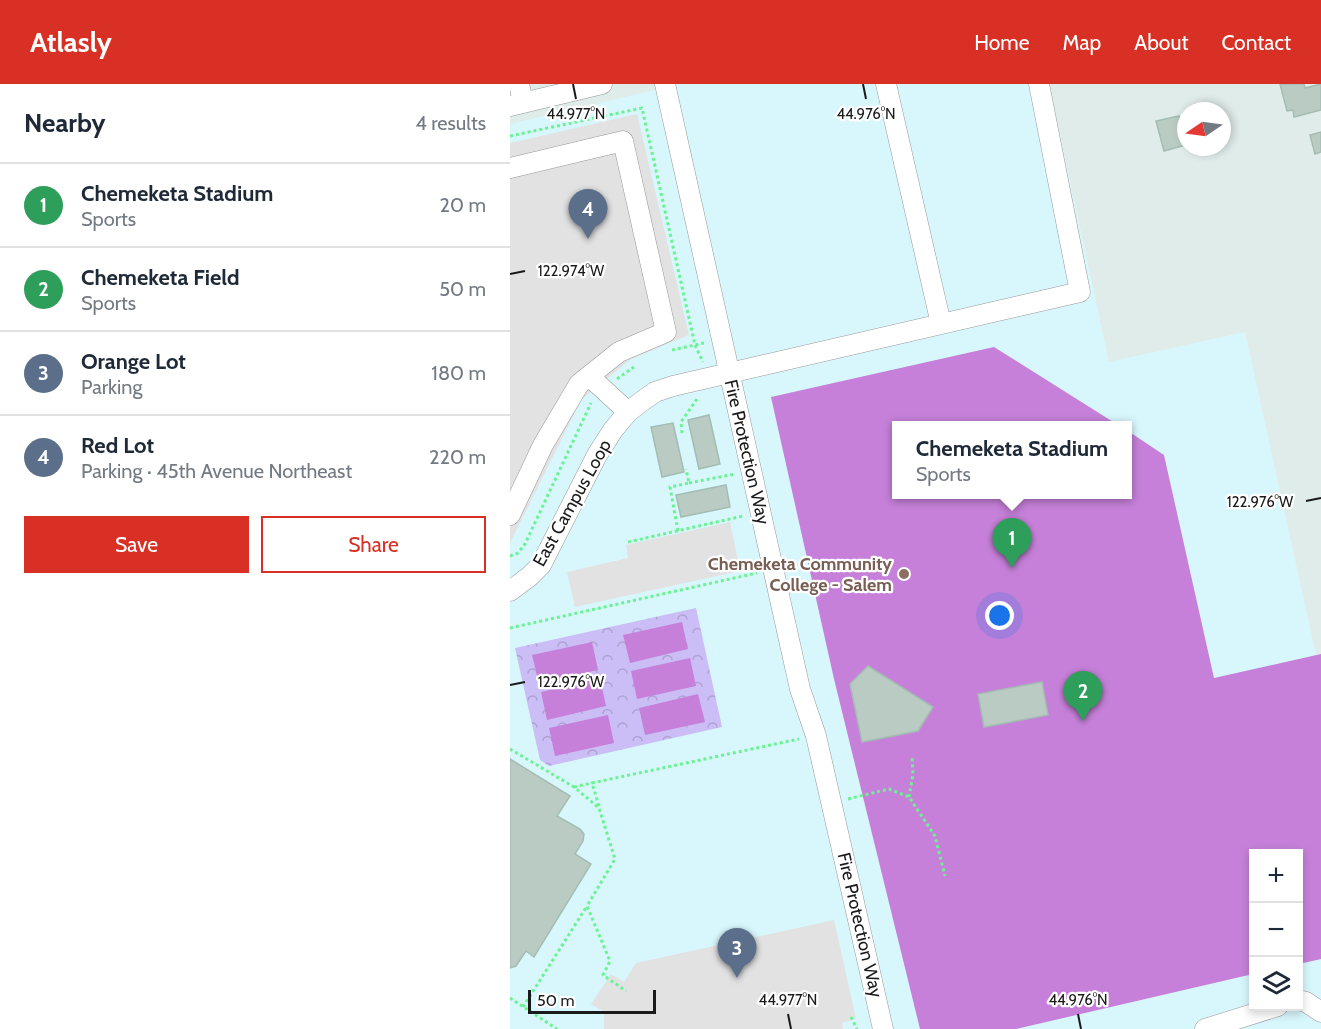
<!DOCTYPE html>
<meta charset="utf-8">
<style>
:root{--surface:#fff;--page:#f6f6f7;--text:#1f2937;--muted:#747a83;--line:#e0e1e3;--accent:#d93025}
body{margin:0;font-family:Cabin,sans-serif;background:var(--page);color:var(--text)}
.controls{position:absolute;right:18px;bottom:18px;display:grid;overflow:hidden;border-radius:0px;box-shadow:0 3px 9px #0003}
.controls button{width:54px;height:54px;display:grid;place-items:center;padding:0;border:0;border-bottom:2px solid var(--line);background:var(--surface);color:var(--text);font:30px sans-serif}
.compass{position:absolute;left:667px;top:18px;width:54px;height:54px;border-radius:50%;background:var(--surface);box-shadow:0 3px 9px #0003;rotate:257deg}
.scale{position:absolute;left:18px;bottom:15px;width:128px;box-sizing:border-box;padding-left:6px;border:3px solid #1a1a1a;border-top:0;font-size:16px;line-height:21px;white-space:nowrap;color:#1a1a1a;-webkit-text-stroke:4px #fff;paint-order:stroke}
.you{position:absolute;left:490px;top:532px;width:21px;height:21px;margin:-15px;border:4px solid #fff;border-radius:50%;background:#1a73e8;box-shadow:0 0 0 9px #1a73e833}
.badge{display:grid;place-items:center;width:39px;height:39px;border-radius:50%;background:var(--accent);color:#fff;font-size:20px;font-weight:700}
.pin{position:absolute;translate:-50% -50px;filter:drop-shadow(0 2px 3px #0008)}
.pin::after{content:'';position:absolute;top:32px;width:21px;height:18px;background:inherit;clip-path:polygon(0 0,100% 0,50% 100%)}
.popup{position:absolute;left:382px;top:337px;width:240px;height:78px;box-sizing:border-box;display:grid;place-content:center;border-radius:0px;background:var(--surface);filter:drop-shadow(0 2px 4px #0005);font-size:20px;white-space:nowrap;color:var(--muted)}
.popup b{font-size:22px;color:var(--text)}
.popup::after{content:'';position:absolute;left:50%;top:100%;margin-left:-12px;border:12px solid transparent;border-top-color:var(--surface)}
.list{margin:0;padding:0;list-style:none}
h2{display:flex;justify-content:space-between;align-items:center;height:78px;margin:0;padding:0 24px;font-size:26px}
h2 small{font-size:20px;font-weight:400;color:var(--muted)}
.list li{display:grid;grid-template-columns:39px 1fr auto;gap:18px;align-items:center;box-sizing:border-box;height:84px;padding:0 24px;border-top:2px solid var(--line)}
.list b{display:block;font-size:22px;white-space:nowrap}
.list p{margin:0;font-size:20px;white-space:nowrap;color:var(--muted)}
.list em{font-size:20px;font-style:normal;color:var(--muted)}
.actions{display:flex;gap:12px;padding:18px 24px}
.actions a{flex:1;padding:14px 0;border:2px solid var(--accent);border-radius:0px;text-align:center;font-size:21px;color:var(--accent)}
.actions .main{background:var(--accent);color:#fff}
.icon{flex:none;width:33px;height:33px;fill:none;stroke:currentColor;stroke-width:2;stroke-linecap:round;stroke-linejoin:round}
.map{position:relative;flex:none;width:811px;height:945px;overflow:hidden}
header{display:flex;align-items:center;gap:36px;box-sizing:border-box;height:84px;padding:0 30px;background:var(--accent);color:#fff}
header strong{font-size:28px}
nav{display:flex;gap:33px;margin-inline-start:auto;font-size:21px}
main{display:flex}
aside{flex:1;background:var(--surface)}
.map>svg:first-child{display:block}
.education{fill:#d8f7fd;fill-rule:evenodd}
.park{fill:url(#park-crowns)}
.pitch{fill:#c680d9}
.parking{fill:#e2e2e2}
.building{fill:#bacbc4;stroke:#a3bdb3;stroke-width:1.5}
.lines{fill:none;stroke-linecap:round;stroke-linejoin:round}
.minor-casing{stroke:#979797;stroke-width:21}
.path{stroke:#6af390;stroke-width:3;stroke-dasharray:3 3;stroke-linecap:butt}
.minor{stroke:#fff;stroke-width:20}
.ticks{fill:none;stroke:#1a1a1a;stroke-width:2}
.education-dot{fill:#8d6e63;stroke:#fff;stroke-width:2}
.labels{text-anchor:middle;stroke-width:4.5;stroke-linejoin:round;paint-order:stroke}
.street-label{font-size:18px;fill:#1a1a1a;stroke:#fff}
.education-label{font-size:18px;font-weight:bold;fill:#785e54;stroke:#fff;text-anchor:end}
.ticks-label{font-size:15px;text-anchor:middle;fill:#1a1a1a;stroke:#fff;stroke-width:4.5;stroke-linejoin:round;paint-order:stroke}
</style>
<header>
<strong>Atlasly</strong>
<nav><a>Home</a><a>Map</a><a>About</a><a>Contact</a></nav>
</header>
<main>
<aside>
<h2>Nearby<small>4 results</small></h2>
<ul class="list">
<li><span class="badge" style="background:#2e9e5b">1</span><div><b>Chemeketa Stadium</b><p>Sports</p></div><em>20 m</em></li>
<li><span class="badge" style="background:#2e9e5b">2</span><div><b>Chemeketa Field</b><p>Sports</p></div><em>50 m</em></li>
<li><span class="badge" style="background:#5c6f8a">3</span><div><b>Orange Lot</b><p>Parking</p></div><em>180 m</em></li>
<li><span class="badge" style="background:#5c6f8a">4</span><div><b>Red Lot</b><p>Parking · 45th Avenue Northeast</p></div><em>220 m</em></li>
</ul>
<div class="actions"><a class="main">Save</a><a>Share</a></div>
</aside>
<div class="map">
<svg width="811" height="945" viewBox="0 0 811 945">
<defs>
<pattern id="park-crowns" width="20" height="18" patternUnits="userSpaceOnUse" patternTransform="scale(1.5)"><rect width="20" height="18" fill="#cbbdf6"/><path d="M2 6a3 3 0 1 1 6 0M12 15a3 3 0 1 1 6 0" fill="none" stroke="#aea2d2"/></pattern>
</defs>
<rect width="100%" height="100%" fill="#e0ecea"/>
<!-- education -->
<path class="education" d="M 170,0 L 539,0 L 599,278 L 735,248 L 806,571 L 811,570 L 811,945 L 0,945 L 0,40 ZM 386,342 L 618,342 L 618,410 L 386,410 ZM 744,770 L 788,770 L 788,922 L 744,922 Z"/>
<!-- park -->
<path class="park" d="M 186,524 L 212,643 L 39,682 L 30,676 L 5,564 Z"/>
<!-- pitch -->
<path class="pitch" d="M 484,263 L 608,341 L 386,342 L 386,410 L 618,410 L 618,347 L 654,371 L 704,594 L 811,570 L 811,875 L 789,880 L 788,770 L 744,770 L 743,890 L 506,945 L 410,945 L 324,595 L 261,313 Z
M 172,538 L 178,565 L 120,579 L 113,551 Z
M 82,558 L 88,586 L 29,599 L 22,571 Z
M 180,574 L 186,602 L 127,615 L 121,587 Z
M 90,594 L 96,622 L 37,636 L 31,608 Z
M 188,610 L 195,638 L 135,651 L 129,624 Z
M 98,631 L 104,659 L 45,672 L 39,644 Z"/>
<!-- parking -->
<path class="parking" d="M 127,30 L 179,251 L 121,275 L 71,316 L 0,459 L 0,59 Z
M 220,438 L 230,487 L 65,523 L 57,488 L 118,474 L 116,461 Z
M 324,836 L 346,935 L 332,939 L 333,945 L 94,945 L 94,928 L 81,920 L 101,890 L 114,898 L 126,879 Z"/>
<!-- building -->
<path class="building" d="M 770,0 L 794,0 L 795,4 L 811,0 L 811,26 L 784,33 L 783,26 L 777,27 Z
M 669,32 L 676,61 L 654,67 L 646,37 Z
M 811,48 L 811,68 L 805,70 L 800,51 Z
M 199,331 L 210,380 L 189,385 L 178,336 Z
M 163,339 L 174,388 L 152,393 L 141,343 Z
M 216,401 L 220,423 L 171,433 L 166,411 Z
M 358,582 L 423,623 L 408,647 L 352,658 L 340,600 Z
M 532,598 L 538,631 L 474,643 L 468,610 Z
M 0,675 L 60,712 L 47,732 L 70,745 L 74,750 L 73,757 L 65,770 L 81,780 L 24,873 L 16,867 L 6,882 L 0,884 Z"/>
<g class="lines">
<defs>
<path id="minor" d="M 9,0 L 13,18
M 155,0 L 290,605 L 306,652 L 373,945
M 376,0 L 431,240
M 0,22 L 92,0
M 0,84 L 113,57 L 156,248 L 109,268 L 69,300 L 33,361 L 0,431
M 79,292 L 118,328
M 0,507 L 20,492 L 31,481 L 87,371 L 103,346 L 118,328 L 131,318 L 145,308 L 163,302 L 570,208 L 529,0
M 788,916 L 796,918 L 811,928
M 695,945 L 768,922"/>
</defs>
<!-- minor casing -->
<use href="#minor" class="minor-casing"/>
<!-- path -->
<path class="path" d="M 0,52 L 132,24 L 185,261 L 193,278
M 162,266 L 194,259
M 107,295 L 124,283
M 172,349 L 171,338 L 187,315
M 179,399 L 225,390
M 168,447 L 160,403 L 179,399 L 176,385
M 118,458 L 233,432
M 0,472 L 8,469 L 15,460 L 81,319
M 0,544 L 247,489
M 0,665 L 64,703 L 89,724 L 105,775 L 77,822 L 100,877 L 93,891 L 116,907
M 64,703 L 82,699
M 399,713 L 403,690 L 402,672
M 338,715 L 379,705 L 399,713 L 425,752 L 435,792
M 89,722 L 82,699 L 289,655
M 0,914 L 47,945
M 13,923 L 77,822
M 341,933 L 347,945"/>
<!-- minor -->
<use href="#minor" class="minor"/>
</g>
<!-- ticks -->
<path class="ticks" d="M 63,0 L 66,15M 353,0 L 356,15M 0,190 L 15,187M 796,417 L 811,414M 0,601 L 15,598M 278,930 L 281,945M 568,930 L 571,945"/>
<!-- markers -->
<circle class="education-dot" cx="394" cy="490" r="6"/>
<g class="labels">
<!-- street labels -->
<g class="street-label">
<text transform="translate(237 368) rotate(77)" y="6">Fire Protection Way</text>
<text transform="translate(62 419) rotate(-61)" y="6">East Campus Loop</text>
<text transform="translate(350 841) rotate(77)" y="6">Fire Protection Way</text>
</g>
<!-- education labels -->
<g class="education-label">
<text x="382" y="486">Chemeketa Community<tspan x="382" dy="21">College - Salem</tspan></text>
</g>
</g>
<g class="ticks-label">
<text x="66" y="35">44.977°N</text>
<text x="356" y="35">44.976°N</text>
<text x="61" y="192">122.974°W</text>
<text x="750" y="423">122.976°W</text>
<text x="61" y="603">122.976°W</text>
<text x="278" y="921">44.977°N</text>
<text x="568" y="921">44.976°N</text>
</g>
</svg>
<div class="controls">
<button>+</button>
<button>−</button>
<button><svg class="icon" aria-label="layers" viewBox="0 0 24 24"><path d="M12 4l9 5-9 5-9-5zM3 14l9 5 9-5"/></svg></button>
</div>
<svg class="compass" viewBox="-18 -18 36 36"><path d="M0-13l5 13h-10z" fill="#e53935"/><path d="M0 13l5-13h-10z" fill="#747a83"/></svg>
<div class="scale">50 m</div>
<div class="you"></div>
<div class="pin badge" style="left:502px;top:484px;background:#2e9e5b">1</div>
<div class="popup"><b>Chemeketa Stadium</b>Sports</div>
<div class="pin badge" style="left:573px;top:637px;background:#2e9e5b">2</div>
<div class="pin badge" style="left:227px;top:894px;background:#5c6f8a">3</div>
<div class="pin badge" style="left:78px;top:155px;background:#5c6f8a">4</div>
</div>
</main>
